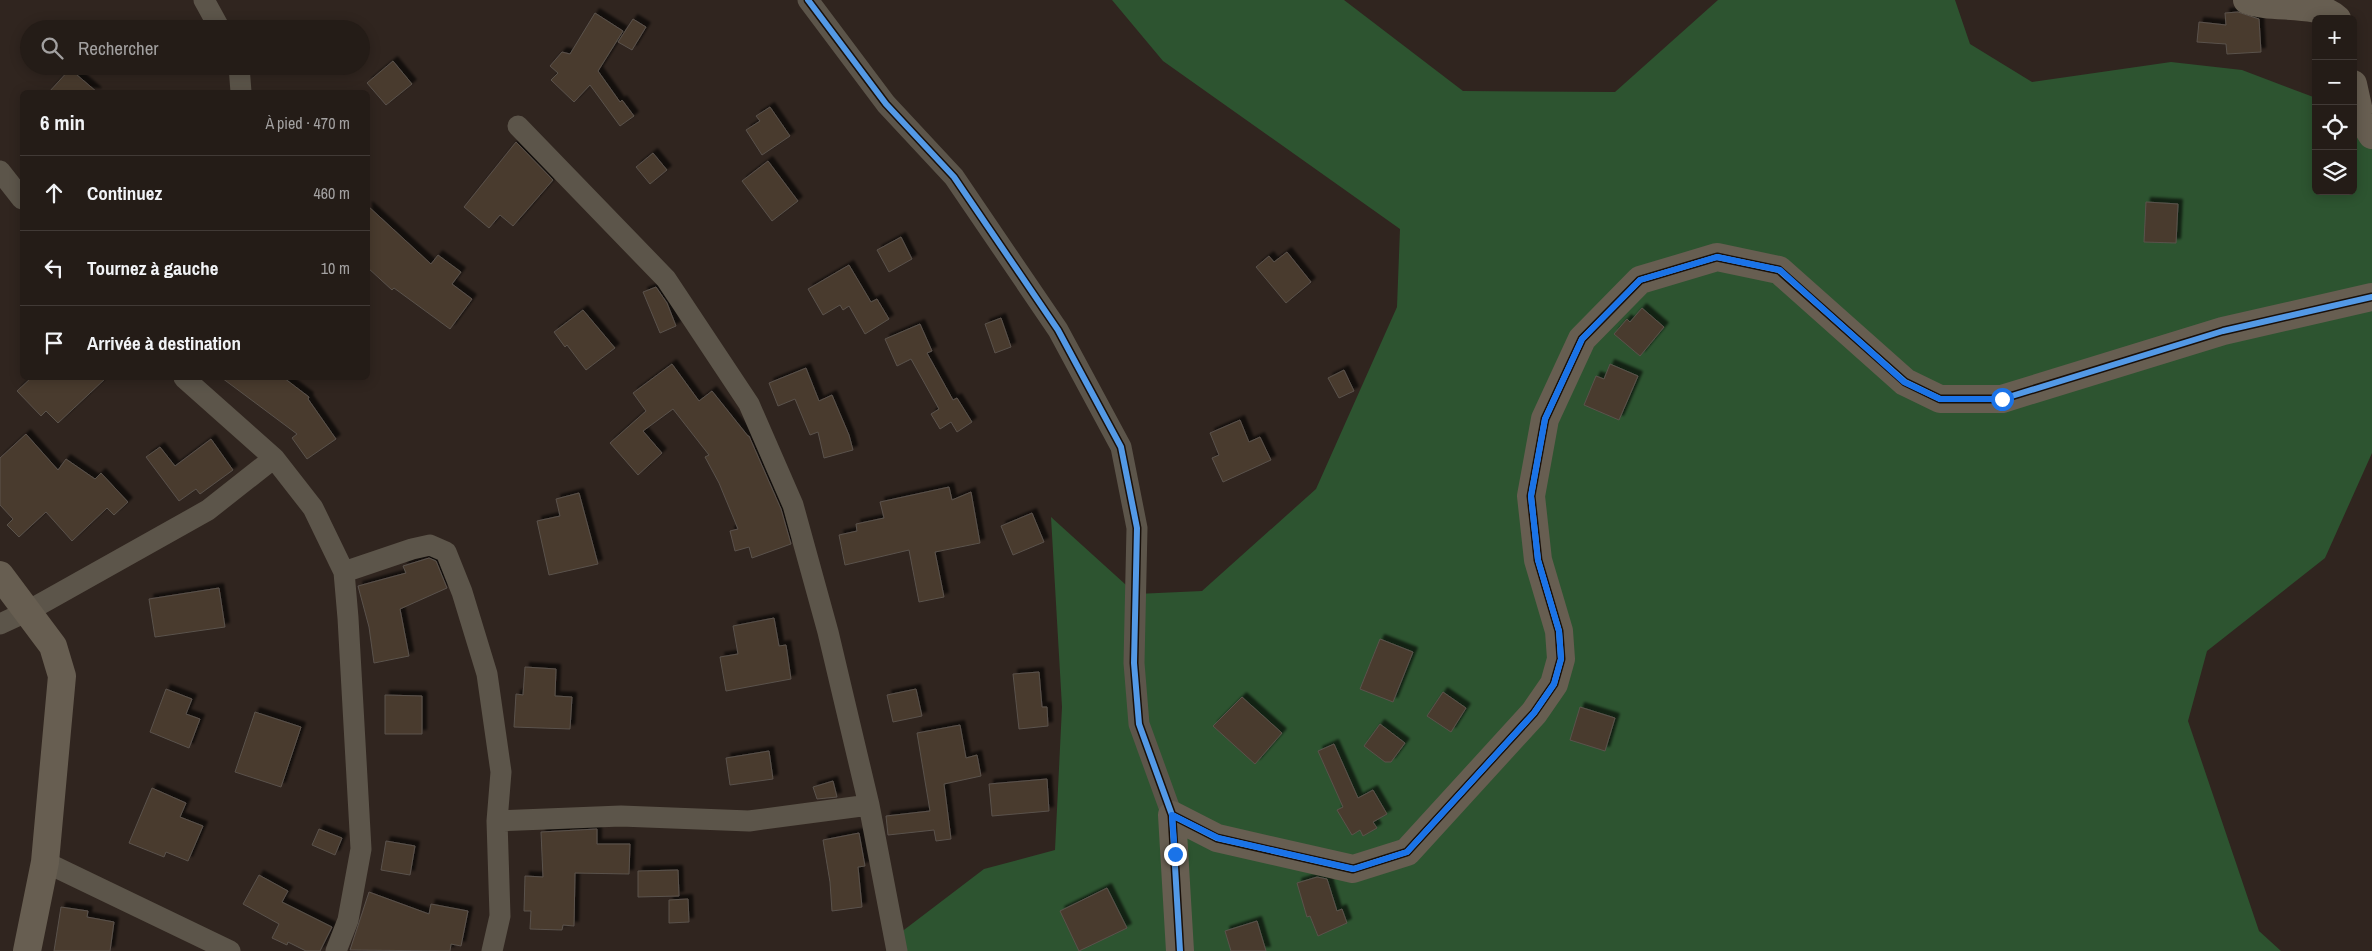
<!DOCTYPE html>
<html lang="fr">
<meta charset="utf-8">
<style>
:root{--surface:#241c17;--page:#2c2520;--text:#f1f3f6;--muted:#a3a1a1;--line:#413a36}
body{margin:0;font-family:"Archivo Narrow",sans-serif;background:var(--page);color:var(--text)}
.controls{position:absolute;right:15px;top:15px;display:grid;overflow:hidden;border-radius:8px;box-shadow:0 2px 12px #0003}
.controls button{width:45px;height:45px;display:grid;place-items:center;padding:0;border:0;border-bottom:1px solid var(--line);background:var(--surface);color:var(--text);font:25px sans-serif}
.stop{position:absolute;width:15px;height:15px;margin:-11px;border:4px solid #1a73e8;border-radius:50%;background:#fff}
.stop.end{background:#1a73e8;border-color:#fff;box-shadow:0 1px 5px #0008}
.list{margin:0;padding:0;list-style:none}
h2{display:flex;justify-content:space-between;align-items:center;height:65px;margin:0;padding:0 20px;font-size:21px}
h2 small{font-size:16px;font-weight:400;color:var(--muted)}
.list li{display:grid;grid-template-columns:32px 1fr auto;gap:15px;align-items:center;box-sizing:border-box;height:75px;padding:0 20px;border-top:1px solid var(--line)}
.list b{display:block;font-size:19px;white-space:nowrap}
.list em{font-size:16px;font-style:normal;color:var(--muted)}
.icon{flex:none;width:28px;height:28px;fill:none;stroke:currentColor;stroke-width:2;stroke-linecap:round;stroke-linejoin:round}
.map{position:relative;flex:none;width:2372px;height:951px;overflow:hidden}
.search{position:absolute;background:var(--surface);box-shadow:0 2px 12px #0003;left:20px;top:20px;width:350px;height:55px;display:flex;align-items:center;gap:12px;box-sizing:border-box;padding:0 18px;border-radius:28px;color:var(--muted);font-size:19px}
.panel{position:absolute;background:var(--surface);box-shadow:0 2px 12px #0003;left:20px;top:90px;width:350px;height:290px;border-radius:8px}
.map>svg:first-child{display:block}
.grass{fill:#2d5430}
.building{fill:#4a3b2d;stroke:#5a524c;filter:url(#shadow)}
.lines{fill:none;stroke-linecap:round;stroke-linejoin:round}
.street{stroke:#5c554a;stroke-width:21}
.secondary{stroke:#675e51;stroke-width:28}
.cycleway-casing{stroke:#19100a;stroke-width:9}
.cycleway{stroke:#5399e6;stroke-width:6}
.route{stroke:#1a73e8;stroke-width:6}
</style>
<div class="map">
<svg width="2372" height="951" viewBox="0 0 2372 951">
<defs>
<filter id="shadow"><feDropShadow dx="4.5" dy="-4.5" stdDeviation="1" flood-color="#0009"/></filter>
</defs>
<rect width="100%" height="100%" fill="#30251f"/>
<!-- grass -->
<path class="grass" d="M 1112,0 L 1344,0 L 1463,91 L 1615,92 L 1718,0 L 1955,0 L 1970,44 L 2032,82 L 2171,62 L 2242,70 L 2316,98 L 2316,191 L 2353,191 L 2353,113 L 2372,135 L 2372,453 L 2325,558 L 2207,651 L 2188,721 L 2259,931 L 2281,951 L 886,951 L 896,936 L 984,869 L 1055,850 L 1062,707 L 1051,517 L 1136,594 L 1202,591 L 1316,489 L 1397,307 L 1400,229 L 1163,61 Z"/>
<!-- building -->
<path class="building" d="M 2238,12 L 2259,19 L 2261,52 L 2227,54 L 2226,44 L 2197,42 L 2199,22 L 2226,25 L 2225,13 Z
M 595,13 L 623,31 L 598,71 L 620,102 L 622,100 L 634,116 L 620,126 L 590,85 L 574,102 L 551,80 L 558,73 L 550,66 L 562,52 L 570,54 Z
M 633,19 L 646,27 L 632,50 L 618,42 Z
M 393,61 L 412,84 L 386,105 L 367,83 Z
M 70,69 L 97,92 L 49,92 Z
M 770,107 L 790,136 L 762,155 L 746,130 L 760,121 L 756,116 Z
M 516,142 L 553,180 L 513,226 L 500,215 L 489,228 L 464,207 Z
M 653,153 L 667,170 L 650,184 L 636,167 Z
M 768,161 L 798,201 L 772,221 L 742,181 Z
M 2146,202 L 2178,204 L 2176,243 L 2144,242 Z
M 368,206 L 431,264 L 438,255 L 461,272 L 452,284 L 472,299 L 450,329 L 394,288 L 392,290 L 368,268 Z
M 901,237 L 912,259 L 889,272 L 877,250 Z
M 1287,252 L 1311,282 L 1286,303 L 1256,267 L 1269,256 L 1274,262 Z
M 849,265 L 871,302 L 877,299 L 889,319 L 865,334 L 849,306 L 843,310 L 840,305 L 823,315 L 808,289 Z
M 656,287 L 667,303 L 676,326 L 660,333 L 643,292 Z
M 1642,308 L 1664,327 L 1640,356 L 1614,334 L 1627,319 L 1630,322 Z
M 583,310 L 615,348 L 586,370 L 567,345 L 565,347 L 554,332 Z
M 1001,318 L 1011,347 L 995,353 L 985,324 Z
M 920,324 L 932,351 L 927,353 L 953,400 L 957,398 L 972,422 L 957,432 L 951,422 L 940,429 L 931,414 L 939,409 L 911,359 L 897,366 L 885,339 Z
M 672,364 L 699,401 L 712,391 L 748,436 L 749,436 L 781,509 L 791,544 L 752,558 L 749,547 L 735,551 L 730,531 L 738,529 L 719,483 L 705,457 L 709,455 L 673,409 L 643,431 L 662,453 L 638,475 L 610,443 L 646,411 L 633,393 Z
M 1610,364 L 1638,376 L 1619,420 L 1584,405 L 1596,376 L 1604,379 Z
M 806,368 L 819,401 L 832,395 L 849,435 L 853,450 L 824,458 L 818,432 L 810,435 L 795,399 L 778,406 L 769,383 Z
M 1344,370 L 1354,391 L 1339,398 L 1328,378 Z
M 31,378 L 106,378 L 58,423 L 46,411 L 41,416 L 17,391 Z
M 222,378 L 284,378 L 309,397 L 308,399 L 336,439 L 307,459 L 292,438 L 297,434 Z
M 1240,420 L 1249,442 L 1260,437 L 1271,460 L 1223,482 L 1212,458 L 1219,455 L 1210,433 Z
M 26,434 L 58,470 L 66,459 L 95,479 L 101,473 L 128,502 L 114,515 L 107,508 L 72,541 L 46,512 L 19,537 L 7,525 L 13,519 L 0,505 L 0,458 Z
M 211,439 L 233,470 L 200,494 L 196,489 L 179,501 L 146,457 L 160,447 L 175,466 Z
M 949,487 L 952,500 L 971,492 L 980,543 L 935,552 L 944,597 L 919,602 L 909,550 L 845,565 L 839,535 L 857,531 L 856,524 L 884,518 L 880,502 Z
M 579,493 L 598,564 L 549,575 L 537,521 L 560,516 L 556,499 Z
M 1032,513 L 1044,542 L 1013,555 L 1001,526 Z
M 429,558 L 436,561 L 447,588 L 400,609 L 409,656 L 374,663 L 369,627 L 358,586 L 406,573 L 403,566 Z
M 219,588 L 225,627 L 155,637 L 149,599 Z
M 774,618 L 779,646 L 786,645 L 791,679 L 726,691 L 720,657 L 738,654 L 733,626 Z
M 1380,639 L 1413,652 L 1393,702 L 1360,689 Z
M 525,667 L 556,669 L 555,696 L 572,697 L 570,729 L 514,727 L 516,694 L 523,695 Z
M 1039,672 L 1042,707 L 1047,707 L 1048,726 L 1019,729 L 1013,674 Z
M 166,689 L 192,699 L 186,714 L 200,719 L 189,748 L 150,732 Z
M 916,689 L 922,716 L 893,722 L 887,695 Z
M 1443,692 L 1466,708 L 1451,732 L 1427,716 Z
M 385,695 L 422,696 L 422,734 L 385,734 Z
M 1242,697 L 1282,733 L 1255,764 L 1213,726 Z
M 1580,707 L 1615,718 L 1605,751 L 1570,740 Z
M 255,712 L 301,727 L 281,787 L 235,772 Z
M 1380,724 L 1405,743 L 1391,762 L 1385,762 L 1364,746 Z
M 960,725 L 966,758 L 977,755 L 981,776 L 944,784 L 951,839 L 936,841 L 934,830 L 888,835 L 886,816 L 930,811 L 917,733 Z
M 1334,744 L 1358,798 L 1373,790 L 1387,814 L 1373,822 L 1377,828 L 1363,836 L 1360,830 L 1352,835 L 1337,810 L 1343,807 L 1318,751 Z
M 769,751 L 773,779 L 730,785 L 726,758 Z
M 1047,779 L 1049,811 L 992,816 L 989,784 Z
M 833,781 L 837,797 L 817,799 L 813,787 Z
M 152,788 L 186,803 L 180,817 L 203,826 L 188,861 L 166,852 L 164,857 L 129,843 Z
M 319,829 L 342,838 L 335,855 L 312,845 Z
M 597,829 L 597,844 L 630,844 L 629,874 L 575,873 L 574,926 L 563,925 L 562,930 L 530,929 L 531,911 L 524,911 L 525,876 L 543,877 L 541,832 Z
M 859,833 L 865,866 L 858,867 L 862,907 L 832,911 L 830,882 L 823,840 Z
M 386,841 L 415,846 L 410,875 L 381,870 Z
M 678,870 L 679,896 L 638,897 L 638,871 Z
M 259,875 L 288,891 L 282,902 L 332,927 L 320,951 L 306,951 L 288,942 L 287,945 L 272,938 L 279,924 L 243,904 Z
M 1317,877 L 1327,879 L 1337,911 L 1342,909 L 1347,923 L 1318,936 L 1310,916 L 1307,917 L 1297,883 Z
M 1107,888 L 1127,928 L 1079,951 L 1060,911 Z
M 369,892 L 429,914 L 431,904 L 468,911 L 461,946 L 451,944 L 450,951 L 350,950 Z
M 688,899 L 689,922 L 669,923 L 669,900 Z
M 61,907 L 88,911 L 87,917 L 114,922 L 110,951 L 54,951 Z
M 1257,921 L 1266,951 L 1231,951 L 1225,931 Z"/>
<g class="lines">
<!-- street -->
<path class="street" d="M 204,0 L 220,29
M 808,0 L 886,104 L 954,177 L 1058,330 L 1121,447 L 1137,528 L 1134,663 L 1139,724 L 1172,815
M 239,66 L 241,92
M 518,126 L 666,279 L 749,404 L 793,505 L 828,632 L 869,805 L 897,951
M 0,171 L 22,199
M 184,378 L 274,458 L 313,508 L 344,572 L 348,618 L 361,849 L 348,920 L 336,951
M 344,572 L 412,549 L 430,545 L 446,552 L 462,592 L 487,674 L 501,772 L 497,821 L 500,916 L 492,951
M 0,624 L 28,611 L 208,510 L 274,458
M 497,821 L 621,816 L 749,821 L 869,805
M 45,862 L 230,951"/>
<!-- secondary -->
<path class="secondary" d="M 2247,0 C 2272,10 2318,0 2337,19
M 2353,84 L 2360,116 L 2372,135
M 0,575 L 53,646 L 62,676 L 45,862 L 27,951
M 1172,815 L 1217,838 L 1353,869 L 1407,852 L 1534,713 L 1554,684 L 1561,659 L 1559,631 L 1538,560 L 1531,496 L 1545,419 L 1582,339 L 1640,280 L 1717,257 L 1779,270 L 1905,382 L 1940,399 L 2002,399 L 2223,331 L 2372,297
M 1172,815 L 1180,951"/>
<defs>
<path id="cycleway" d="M 808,0 L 886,104 L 954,177 L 1058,330 L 1121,447 L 1137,528 L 1134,663 L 1139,724 L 1172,815 L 1180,951
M 1172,815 L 1217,838 L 1353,869 L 1407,852 L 1534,713 L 1554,684 L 1561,659 L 1559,631 L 1538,560 L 1531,496 L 1545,419 L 1582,339 L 1640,280 L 1717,257 L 1779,270 L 1905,382 L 1940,399 L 2002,399 L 2223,331 L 2372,297"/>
</defs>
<!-- cycleway casing -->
<use href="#cycleway" class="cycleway-casing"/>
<!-- cycleway -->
<use href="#cycleway" class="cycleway"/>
</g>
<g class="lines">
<!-- route -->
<path class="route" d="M 1175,854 L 1172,815 L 1218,838 L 1354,869 L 1407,852 L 1534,713 L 1554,684 L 1561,659 L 1559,631 L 1538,560 L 1531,496 L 1545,419 L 1582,339 L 1640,280 L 1717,257 L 1780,270 L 1904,382 L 1940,399 L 2002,399"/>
</g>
</svg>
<div class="controls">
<button>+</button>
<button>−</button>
<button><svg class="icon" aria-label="locate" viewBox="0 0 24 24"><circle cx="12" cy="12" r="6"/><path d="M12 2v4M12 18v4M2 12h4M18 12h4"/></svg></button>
<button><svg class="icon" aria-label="layers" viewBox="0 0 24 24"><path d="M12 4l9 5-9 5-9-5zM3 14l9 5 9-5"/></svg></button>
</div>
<div class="stop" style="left:2002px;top:399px"></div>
<div class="stop end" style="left:1175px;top:854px"></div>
<div class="search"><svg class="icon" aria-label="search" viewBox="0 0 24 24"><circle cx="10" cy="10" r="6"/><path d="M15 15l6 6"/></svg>Rechercher</div>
<section class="panel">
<h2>6 min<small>À pied · 470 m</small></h2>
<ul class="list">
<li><svg class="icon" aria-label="ahead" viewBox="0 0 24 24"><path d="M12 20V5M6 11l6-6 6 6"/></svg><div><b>Continuez</b></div><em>460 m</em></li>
<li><svg class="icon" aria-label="left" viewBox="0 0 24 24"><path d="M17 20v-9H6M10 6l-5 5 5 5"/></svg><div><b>Tournez à gauche</b></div><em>10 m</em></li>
<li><svg class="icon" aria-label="arrive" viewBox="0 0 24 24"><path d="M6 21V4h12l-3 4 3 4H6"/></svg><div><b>Arrivée à destination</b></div></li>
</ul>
</section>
</div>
